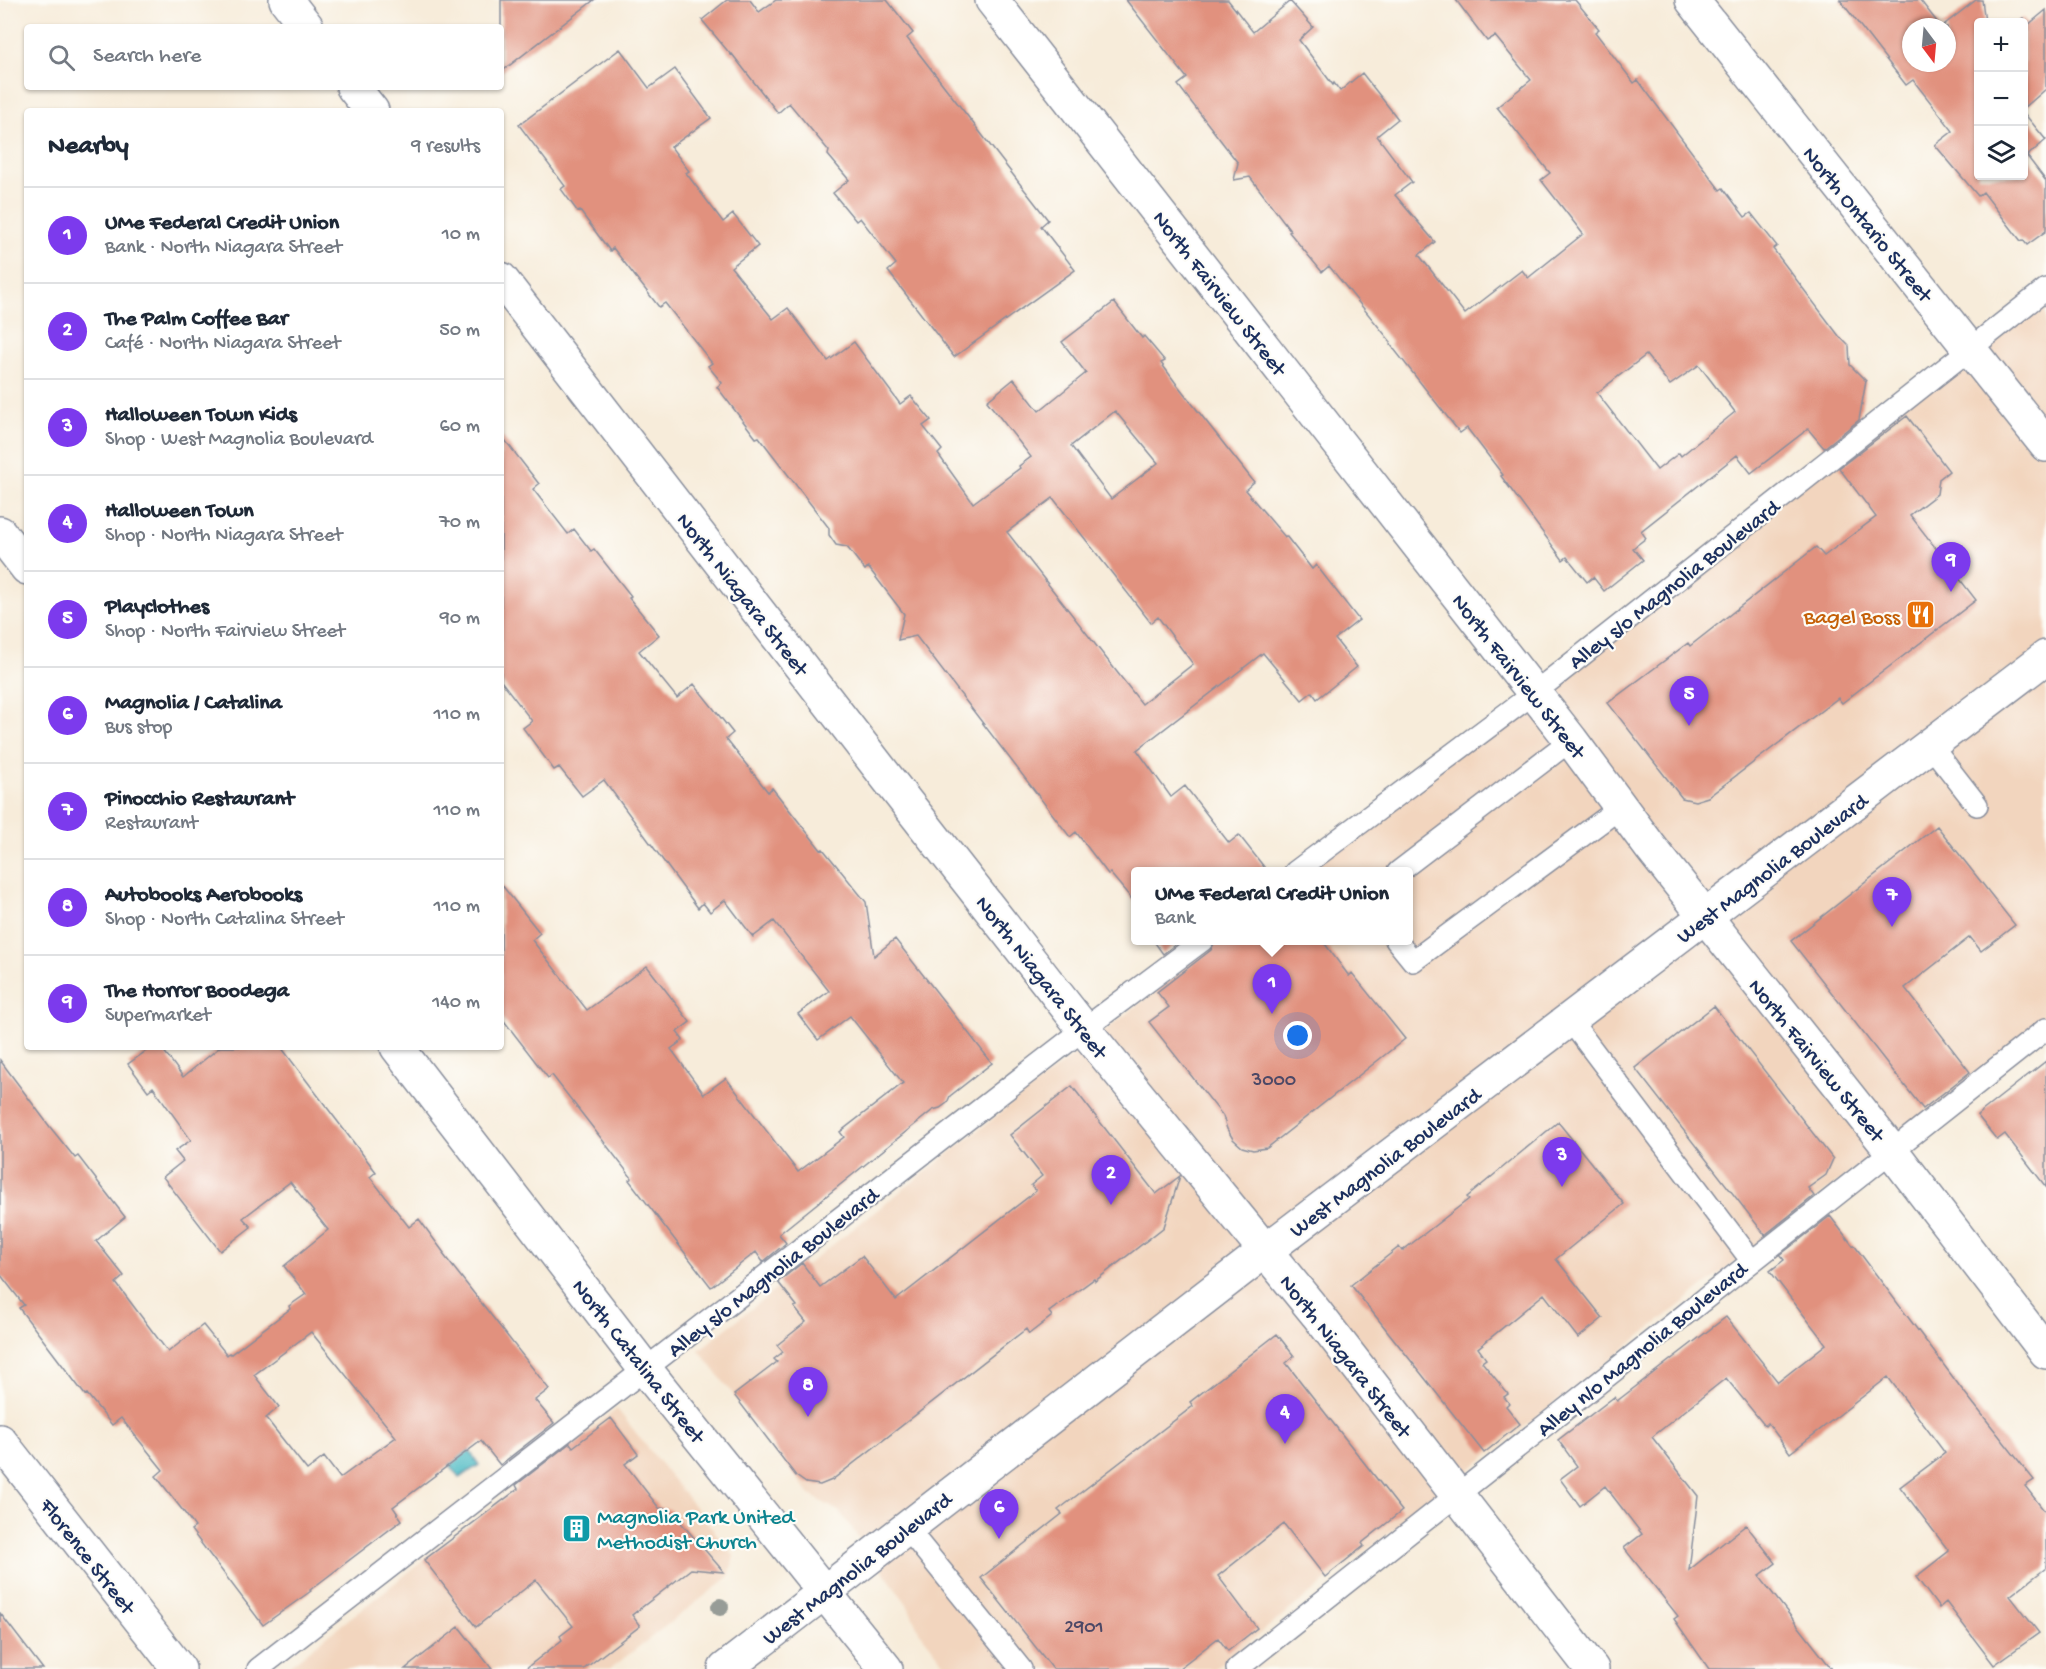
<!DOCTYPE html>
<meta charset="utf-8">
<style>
:root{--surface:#fff;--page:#f2f2f3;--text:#1f2937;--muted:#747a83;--line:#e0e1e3;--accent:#7c3aed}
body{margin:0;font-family:"Gochi Hand",sans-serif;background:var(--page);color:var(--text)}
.controls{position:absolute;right:18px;top:18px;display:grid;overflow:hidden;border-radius:6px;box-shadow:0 2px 4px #0004}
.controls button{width:54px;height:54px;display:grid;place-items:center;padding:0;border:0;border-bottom:2px solid var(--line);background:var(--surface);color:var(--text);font:30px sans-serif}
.compass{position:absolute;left:1902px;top:18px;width:54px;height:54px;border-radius:50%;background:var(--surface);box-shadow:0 2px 4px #0004;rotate:164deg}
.you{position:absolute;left:1298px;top:1036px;width:21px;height:21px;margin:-15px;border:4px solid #fff;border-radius:50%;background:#1a73e8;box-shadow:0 0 0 9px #1a73e833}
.badge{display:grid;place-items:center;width:39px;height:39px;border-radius:50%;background:var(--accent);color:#fff;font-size:20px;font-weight:700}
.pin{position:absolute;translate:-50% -50px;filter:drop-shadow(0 2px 3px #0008)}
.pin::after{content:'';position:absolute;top:32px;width:21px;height:18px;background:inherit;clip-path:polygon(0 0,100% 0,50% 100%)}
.popup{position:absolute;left:1131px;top:867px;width:282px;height:78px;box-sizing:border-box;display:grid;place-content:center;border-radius:6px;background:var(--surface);filter:drop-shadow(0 2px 4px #0005);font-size:20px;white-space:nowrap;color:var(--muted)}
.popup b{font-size:22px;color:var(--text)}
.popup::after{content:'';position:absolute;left:50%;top:100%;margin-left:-12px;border:12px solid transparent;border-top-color:var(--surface)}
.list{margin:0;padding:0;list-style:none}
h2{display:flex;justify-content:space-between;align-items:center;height:78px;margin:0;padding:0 24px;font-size:26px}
h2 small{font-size:20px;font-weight:400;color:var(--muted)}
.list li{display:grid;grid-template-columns:39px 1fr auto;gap:18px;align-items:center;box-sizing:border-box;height:96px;padding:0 24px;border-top:2px solid var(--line)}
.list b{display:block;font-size:22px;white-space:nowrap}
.list p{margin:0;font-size:20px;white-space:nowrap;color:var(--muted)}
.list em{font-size:20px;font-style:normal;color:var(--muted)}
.icon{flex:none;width:33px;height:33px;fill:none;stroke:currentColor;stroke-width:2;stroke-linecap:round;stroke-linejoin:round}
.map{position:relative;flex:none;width:2046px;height:1669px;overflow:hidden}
.search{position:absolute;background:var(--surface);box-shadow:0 2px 4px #0004;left:24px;top:24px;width:480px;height:66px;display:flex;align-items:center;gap:15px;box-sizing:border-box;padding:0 21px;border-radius:6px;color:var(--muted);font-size:22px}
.panel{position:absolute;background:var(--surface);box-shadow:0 2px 4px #0004;left:24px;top:108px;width:480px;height:942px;border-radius:6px}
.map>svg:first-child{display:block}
.built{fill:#f2d5be}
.water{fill:#4dbbc5;stroke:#347592;stroke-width:1.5}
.building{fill:#e1917e;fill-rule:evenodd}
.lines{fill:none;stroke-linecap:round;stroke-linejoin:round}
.lane-casing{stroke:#898e9c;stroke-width:24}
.street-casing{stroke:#898e9c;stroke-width:36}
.secondary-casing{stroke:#898e9c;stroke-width:36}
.lane{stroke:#fff;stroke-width:21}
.street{stroke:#fff;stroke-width:33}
.secondary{stroke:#fff;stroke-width:33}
.tree{fill:#979c97}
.labels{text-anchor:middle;stroke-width:4.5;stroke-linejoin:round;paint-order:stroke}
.number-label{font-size:20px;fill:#4c4866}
.street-label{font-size:22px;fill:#1b2f5e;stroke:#fdfcf7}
.food-label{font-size:22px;fill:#c56008;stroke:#fdfcf7;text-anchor:end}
.culture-label{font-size:22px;fill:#0d838f;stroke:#fdfcf7;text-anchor:start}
</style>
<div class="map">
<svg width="2046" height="1669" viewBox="0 0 2046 1669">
<rect width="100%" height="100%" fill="#fdfcf7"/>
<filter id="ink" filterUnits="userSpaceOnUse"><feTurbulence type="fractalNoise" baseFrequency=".0167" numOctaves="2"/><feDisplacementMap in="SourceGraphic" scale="12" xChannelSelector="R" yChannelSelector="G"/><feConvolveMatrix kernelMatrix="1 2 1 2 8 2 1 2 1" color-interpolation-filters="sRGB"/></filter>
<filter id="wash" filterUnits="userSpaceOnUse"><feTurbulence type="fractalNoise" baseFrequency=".008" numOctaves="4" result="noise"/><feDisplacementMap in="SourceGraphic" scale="24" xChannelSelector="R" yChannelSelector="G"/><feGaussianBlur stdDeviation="1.35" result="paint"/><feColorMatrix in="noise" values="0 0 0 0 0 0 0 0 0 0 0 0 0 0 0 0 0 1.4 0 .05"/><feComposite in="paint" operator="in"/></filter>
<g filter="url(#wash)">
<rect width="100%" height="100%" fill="#f7ecda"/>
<!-- built -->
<path class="built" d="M 2046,289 L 2046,1019 L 1214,1669 L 949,1669 L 919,1631 L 907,1604 L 840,1512 L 810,1495 L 699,1350 L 1219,941 L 1408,940 L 1408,872 L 1307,871 Z
M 617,1409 L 734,1556 L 729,1577 L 610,1669 L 285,1669 Z"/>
<!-- water -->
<path class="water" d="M 453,1427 L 479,1465 L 459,1478 L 433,1440 Z"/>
<g id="blocks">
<!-- building -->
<path class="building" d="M 501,0 L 594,0 L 501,72 Z
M 727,0 L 750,0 L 759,12 L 776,0 L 887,0 L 913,33 L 907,38 L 1048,220 L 1041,226 L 1075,270 L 954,357 L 888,271 L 896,264 L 860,218 L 856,221 L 833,193 L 849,180 L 828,155 L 829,151 L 789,103 L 778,113 L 732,54 L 731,55 L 702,20 Z
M 1126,0 L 1228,0 L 1253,32 L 1290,1 L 1313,27 L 1299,40 L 1333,85 L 1334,83 L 1340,91 L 1362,73 L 1398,119 L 1377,136 L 1412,182 L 1395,195 L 1435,242 L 1419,255 L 1465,314 L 1522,270 L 1528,278 L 1583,234 L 1541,180 L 1550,173 L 1497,107 L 1531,80 L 1495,36 L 1487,41 L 1456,0 L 1575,0 L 1599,29 L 1595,32 L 1634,83 L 1638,80 L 1720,190 L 1723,188 L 1745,217 L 1751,213 L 1777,246 L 1773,249 L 1839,336 L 1849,346 L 1850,365 L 1866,381 L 1859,420 L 1824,448 L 1808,429 L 1751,473 L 1737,455 L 1641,531 L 1646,538 L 1633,548 L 1643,560 L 1604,591 L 1593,577 L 1587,582 L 1567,557 L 1563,560 L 1501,476 L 1503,475 L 1467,428 L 1460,433 L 1390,344 L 1391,342 L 1329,266 L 1322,272 L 1289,232 L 1291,231 L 1250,177 L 1234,180 L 1238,163 L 1178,85 L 1187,78 ZM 1646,355 L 1670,385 L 1699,365 L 1735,412 L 1681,456 L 1679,453 L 1657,470 L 1597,393 Z
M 1840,0 L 1920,0 L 1941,27 L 1976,0 L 1982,0 L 1985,22 L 1978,22 L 1978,176 L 2024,176 L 2024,113 L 2046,140 L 2027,156 L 2046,181 L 2046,231 L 2027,245 L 2023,240 L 2021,241 L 1983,192 L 1978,196 L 1935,145 L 1953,131 L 1913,80 L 1906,85 ZM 1911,27 L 1947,27 L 1947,63 L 1911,63 Z
M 2046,10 L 2046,89 L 2024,108 L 2024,22 L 2017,22 L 2023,18 L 2028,25 Z
M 620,49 L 649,88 L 675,69 L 711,118 L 671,147 L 689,171 L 686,173 L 723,222 L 733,214 L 758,246 L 731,267 L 773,319 L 788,308 L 828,361 L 854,342 L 900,404 L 911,396 L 931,420 L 923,426 L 942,450 L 938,454 L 973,503 L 1020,468 L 1019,466 L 1031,457 L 987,401 L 1014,379 L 1039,411 L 1086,373 L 1062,342 L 1114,302 L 1142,338 L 1144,336 L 1165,361 L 1161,363 L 1175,382 L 1254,482 L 1245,490 L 1285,537 L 1286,536 L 1312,569 L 1316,565 L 1359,620 L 1335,639 L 1357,667 L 1317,699 L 1312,692 L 1302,700 L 1263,653 L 1137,750 L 1171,797 L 1185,786 L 1229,843 L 1239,835 L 1268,872 L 1136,872 L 1136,904 L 1110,873 L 1108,874 L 1076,832 L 1070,837 L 916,636 L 898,640 L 904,614 L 868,567 L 865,570 L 847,547 L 836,545 L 829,535 L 829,528 L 759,437 L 756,438 L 717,387 L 722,383 L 708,366 L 712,363 L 665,303 L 659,307 L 613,248 L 610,251 L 580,211 L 578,212 L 561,189 L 565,186 L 519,125 ZM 1115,411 L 1158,463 L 1111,499 L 1071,446 ZM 1053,498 L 1151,623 L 1158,617 L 1193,664 L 1142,704 L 1007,532 Z
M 1907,416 L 1949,471 L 1939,479 L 1937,494 L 1910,515 L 1976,600 L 1842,703 L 1838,698 L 1708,797 L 1695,801 L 1682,798 L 1608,703 L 1688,643 L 1690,646 L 1816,547 L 1824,556 L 1876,517 L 1839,468 Z
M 501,435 L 539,484 L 533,489 L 568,534 L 574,529 L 591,551 L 594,549 L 631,596 L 629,598 L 659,635 L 639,651 L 677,698 L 694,684 L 733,733 L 726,739 L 768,792 L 772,788 L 821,850 L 823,849 L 866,902 L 874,956 L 895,939 L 992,1063 L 950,1096 L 947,1103 L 940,1108 L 933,1110 L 779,1234 L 786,1243 L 763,1262 L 756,1252 L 711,1287 L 629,1180 L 632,1178 L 552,1075 L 548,1078 L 501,1017 L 501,884 L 540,933 L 532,940 L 587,1010 L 647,966 L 690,1022 L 677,1032 L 683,1040 L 671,1049 L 704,1094 L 726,1078 L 798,1172 L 844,1137 L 840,1132 L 903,1083 L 850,1016 L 818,1040 L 798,1014 L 829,991 L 774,921 L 753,937 L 725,900 L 710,912 L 703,903 L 698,908 L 604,780 L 582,796 L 559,767 L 554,770 L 523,728 L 532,721 L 501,681 Z
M 1937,826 L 2015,925 L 1981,951 L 1970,937 L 1905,988 L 1970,1072 L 1923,1109 L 1791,941 Z
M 1153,940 L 1181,940 L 1163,954 Z
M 1215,940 L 1322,940 L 1349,976 L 1352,973 L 1405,1039 L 1267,1148 L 1253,1150 L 1242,1147 L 1233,1139 L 1227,1129 L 1223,1116 L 1149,1022 L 1169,1007 L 1157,992 L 1211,950 Z
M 1714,1006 L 1833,1159 L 1826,1175 L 1808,1188 L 1814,1196 L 1765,1235 L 1635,1068 Z
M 152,1047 L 161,1047 L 183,1077 L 220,1047 L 281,1047 L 376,1172 L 370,1177 L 409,1227 L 419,1219 L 444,1253 L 443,1254 L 549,1389 L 535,1400 L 554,1423 L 500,1465 L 481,1441 L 393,1507 L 402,1520 L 310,1590 L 311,1591 L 263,1625 L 191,1530 L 195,1527 L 187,1516 L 156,1476 L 163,1470 L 121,1418 L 112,1425 L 87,1394 L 85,1395 L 19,1308 L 24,1305 L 0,1274 L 0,1060 L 50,1127 L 75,1158 L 78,1156 L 125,1217 L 96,1241 L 124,1276 L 116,1283 L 168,1352 L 203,1325 L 227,1355 L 229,1353 L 231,1354 L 290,1309 L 289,1306 L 306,1294 L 284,1266 L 328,1230 L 290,1182 L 243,1218 L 251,1227 L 220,1251 L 163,1177 L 183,1161 L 175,1151 L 191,1140 L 153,1087 L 148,1091 L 128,1064 ZM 311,1332 L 396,1437 L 340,1478 L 324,1457 L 307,1470 L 266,1418 L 279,1407 L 254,1375 Z
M 2046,1061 L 2046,1187 L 2005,1134 L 1997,1140 L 1977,1115 Z
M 1072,1086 L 1156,1194 L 1180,1176 L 1164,1227 L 1095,1281 L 1094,1279 L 1049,1312 L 1052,1316 L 1029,1334 L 1026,1329 L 832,1480 L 820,1485 L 806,1483 L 796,1476 L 734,1395 L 777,1362 L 774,1359 L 783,1352 L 777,1345 L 806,1322 L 794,1307 L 797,1306 L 778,1282 L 802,1263 L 820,1287 L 862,1256 L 896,1300 L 1036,1191 L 1031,1185 L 1042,1176 L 1010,1135 Z
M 1558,1122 L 1624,1204 L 1556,1259 L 1603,1318 L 1578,1338 L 1544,1294 L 1478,1348 L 1486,1359 L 1482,1362 L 1508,1394 L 1504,1397 L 1509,1403 L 1506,1406 L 1520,1424 L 1484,1453 L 1351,1285 L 1399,1247 L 1402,1251 L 1469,1199 L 1467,1197 Z
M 1830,1216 L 1853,1246 L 1854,1245 L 1961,1388 L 2034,1480 L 2025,1486 L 2046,1513 L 2046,1568 L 2010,1596 L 2039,1633 L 1994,1665 L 1946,1602 L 1939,1608 L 1916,1577 L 1949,1551 L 1900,1487 L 1945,1453 L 1888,1377 L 1790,1453 L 1768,1423 L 1765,1426 L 1726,1378 L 1652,1437 L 1698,1496 L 1689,1570 L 1746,1525 L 1776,1563 L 1759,1576 L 1832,1669 L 1709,1669 L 1674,1619 L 1678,1616 L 1624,1548 L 1642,1534 L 1605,1486 L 1580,1506 L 1560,1479 L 1577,1466 L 1558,1440 L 1614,1397 L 1617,1401 L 1726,1317 L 1778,1382 L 1826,1344 L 1770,1271 L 1784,1260 L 1780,1255 Z
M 1277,1334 L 1294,1356 L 1286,1363 L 1402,1511 L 1362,1543 L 1364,1546 L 1325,1577 L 1284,1524 L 1218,1576 L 1257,1628 L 1228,1651 L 1218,1638 L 1178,1669 L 1053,1669 L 981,1578 L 1062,1514 L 1058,1510 L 1193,1406 L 1190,1402 Z
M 611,1418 L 638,1454 L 625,1464 L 659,1508 L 669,1509 L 724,1572 L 691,1569 L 632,1615 L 640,1626 L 584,1669 L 525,1669 L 562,1640 L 560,1636 L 573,1626 L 536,1580 L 476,1627 L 424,1560 L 518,1489 L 516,1485 L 570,1443 L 573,1447 Z
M 0,1613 L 43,1669 L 0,1669 Z
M 459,1627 L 492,1669 L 405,1669 Z"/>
</g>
</g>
<g filter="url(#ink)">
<use href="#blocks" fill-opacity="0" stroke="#898e9c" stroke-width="1.5"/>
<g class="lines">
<defs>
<path id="lane" d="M 1931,746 L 1977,805
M 1295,872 L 1534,693 L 2046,289
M 1398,872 L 1571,740
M 1396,940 L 1413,961 L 1621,807
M 1570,1020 L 1751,1260
M 906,1527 L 1021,1669
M 258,1669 L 1084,1029 L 1203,940
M 1237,1669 C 1508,1457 1775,1241 2046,1029"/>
<path id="street" d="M 286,0 L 307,27
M 992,0 L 1571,740 L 1651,848 L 1891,1150 L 2046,1352
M 1692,0 L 2046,445
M 353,87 L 372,111
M 501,279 L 888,779 L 1084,1029 L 1317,1314 L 1592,1669
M 0,533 L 27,568
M 397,1047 L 645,1369 L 886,1669
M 0,1441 L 179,1669"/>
<path id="secondary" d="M 725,1669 L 1265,1251 L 2046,657"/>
</defs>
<!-- lane casing -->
<use href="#lane" class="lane-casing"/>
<!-- street casing -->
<use href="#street" class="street-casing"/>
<!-- secondary casing -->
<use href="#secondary" class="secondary-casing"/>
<!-- lane -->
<use href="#lane" class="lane"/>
<!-- street -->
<use href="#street" class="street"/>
<!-- secondary -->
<use href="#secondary" class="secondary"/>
</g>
<!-- trees -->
<circle class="tree" cx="720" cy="1607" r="9"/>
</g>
<!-- icons -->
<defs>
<symbol id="restaurant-square" viewBox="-11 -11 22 22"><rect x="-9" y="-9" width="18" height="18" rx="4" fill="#e8710a" stroke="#fdfcf7"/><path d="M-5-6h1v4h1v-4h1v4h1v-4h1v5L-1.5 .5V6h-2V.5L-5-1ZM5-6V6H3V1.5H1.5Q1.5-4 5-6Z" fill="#fff"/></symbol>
<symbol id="building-square" viewBox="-11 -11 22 22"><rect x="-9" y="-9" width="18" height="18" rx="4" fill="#0f9aa8" stroke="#fdfcf7"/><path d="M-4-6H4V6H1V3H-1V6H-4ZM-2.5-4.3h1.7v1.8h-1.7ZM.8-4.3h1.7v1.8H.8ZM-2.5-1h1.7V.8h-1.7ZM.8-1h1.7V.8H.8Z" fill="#fff"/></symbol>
</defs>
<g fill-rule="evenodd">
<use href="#restaurant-square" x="1904" y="598" width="33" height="33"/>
<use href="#building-square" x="560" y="1512" width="33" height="33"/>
</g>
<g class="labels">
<!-- number labels -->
<g class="number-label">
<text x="1274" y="1085">3000</text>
<text x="1084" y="1632">2901</text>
</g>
<!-- street labels -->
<g class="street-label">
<text transform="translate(1869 223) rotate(51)" y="8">North Ontario Street</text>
<text transform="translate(1221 292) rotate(52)" y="8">North Fairview Street</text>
<text transform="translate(1673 583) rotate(-38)" y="8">Alley s/o Magnolia Boulevard</text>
<text transform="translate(744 593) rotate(52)" y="8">North Niagara Street</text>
<text transform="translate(1520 675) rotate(52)" y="8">North Fairview Street</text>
<text transform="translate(1771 867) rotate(-37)" y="8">West Magnolia Boulevard</text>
<text transform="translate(1043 976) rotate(52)" y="8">North Niagara Street</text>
<text transform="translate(1818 1059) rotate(51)" y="8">North Fairview Street</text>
<text transform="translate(1384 1161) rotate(-37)" y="8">West Magnolia Boulevard</text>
<text transform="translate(772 1271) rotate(-38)" y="8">Alley s/o Magnolia Boulevard</text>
<text transform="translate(1641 1348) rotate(-39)" y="8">Alley n/o Magnolia Boulevard</text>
<text transform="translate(1347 1355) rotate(52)" y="8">North Niagara Street</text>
<text transform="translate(640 1360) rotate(52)" y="8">North Catalina Street</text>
<text transform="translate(89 1555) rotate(52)" y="8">Florence Street</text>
<text transform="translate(856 1567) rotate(-38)" y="8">West Magnolia Boulevard</text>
</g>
<!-- food labels -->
<g class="food-label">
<text x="1900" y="623">Bagel Boss</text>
</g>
<!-- culture labels -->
<g class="culture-label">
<text x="597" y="1523">Magnolia Park United<tspan x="597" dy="25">Methodist Church</tspan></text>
</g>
</g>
</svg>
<div class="controls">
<button>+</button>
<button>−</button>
<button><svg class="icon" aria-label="layers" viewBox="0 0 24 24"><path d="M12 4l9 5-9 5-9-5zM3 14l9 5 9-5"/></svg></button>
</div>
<svg class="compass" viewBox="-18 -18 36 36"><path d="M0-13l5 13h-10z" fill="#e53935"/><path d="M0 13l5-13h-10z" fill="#747a83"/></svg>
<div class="you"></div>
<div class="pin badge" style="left:1272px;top:1014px">1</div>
<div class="popup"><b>UMe Federal Credit Union</b>Bank</div>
<div class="pin badge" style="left:1111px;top:1205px">2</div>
<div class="pin badge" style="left:1562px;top:1187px">3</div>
<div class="pin badge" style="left:1285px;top:1444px">4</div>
<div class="pin badge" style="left:1689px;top:726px">5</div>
<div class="pin badge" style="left:999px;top:1539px">6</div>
<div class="pin badge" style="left:1892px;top:927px">7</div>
<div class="pin badge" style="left:808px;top:1417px">8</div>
<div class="pin badge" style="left:1951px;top:592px">9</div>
<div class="search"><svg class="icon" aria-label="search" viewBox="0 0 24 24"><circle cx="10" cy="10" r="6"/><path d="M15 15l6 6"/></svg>Search here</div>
<section class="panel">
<h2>Nearby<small>9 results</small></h2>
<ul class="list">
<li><span class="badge">1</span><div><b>UMe Federal Credit Union</b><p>Bank · North Niagara Street</p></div><em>10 m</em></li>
<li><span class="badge">2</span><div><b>The Palm Coffee Bar</b><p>Café · North Niagara Street</p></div><em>50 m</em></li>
<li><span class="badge">3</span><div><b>Halloween Town Kids</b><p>Shop · West Magnolia Boulevard</p></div><em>60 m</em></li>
<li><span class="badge">4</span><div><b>Halloween Town</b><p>Shop · North Niagara Street</p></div><em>70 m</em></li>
<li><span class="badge">5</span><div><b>Playclothes</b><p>Shop · North Fairview Street</p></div><em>90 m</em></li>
<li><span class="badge">6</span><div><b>Magnolia / Catalina</b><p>Bus stop</p></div><em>110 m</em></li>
<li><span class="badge">7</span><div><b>Pinocchio Restaurant</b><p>Restaurant</p></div><em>110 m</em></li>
<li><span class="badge">8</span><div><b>Autobooks Aerobooks</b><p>Shop · North Catalina Street</p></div><em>110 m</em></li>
<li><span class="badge">9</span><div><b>The Horror Boodega</b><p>Supermarket</p></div><em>140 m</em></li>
</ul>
</section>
</div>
